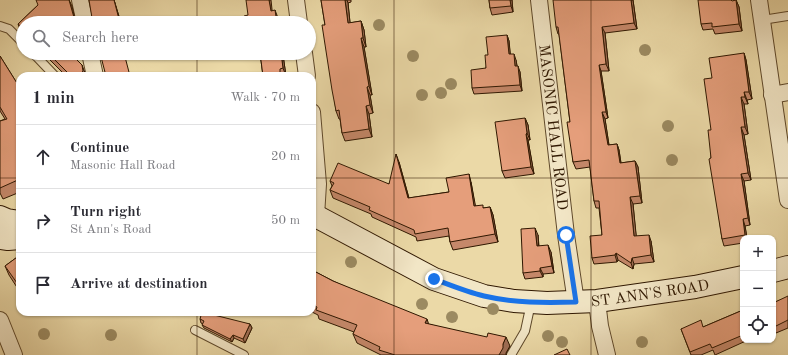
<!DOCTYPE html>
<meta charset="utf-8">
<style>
:root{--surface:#fff;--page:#f7f7f7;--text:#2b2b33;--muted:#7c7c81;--line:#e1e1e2}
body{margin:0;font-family:"Old Standard TT",serif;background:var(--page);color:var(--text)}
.controls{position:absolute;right:12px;bottom:12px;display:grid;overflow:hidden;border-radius:8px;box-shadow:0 1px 3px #0004}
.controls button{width:36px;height:36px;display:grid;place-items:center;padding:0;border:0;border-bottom:1px solid var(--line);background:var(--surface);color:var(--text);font:20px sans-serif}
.stop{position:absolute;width:12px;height:12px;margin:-9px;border:3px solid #1a73e8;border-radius:50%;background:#fff}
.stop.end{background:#1a73e8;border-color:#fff;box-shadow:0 1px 4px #0008}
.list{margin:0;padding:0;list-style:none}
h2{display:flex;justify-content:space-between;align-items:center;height:52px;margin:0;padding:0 16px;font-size:17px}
h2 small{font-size:13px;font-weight:400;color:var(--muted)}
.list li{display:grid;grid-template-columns:26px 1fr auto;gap:12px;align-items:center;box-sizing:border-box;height:64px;padding:0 16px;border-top:1px solid var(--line)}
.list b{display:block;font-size:15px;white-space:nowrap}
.list p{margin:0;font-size:13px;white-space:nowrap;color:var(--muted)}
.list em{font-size:13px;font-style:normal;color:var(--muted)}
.icon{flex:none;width:22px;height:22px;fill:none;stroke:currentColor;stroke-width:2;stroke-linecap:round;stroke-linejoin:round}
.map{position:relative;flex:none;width:788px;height:355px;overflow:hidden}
.search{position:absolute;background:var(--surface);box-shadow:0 1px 3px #0004;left:16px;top:16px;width:300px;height:44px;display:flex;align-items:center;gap:10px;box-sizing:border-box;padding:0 14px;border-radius:22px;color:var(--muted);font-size:15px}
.panel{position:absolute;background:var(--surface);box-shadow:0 1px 3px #0004;left:16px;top:72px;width:300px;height:244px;border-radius:12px}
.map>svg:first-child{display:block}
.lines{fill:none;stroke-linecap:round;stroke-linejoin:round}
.service-casing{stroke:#5e482a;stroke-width:10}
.minor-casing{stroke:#5e482a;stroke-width:18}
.secondary-casing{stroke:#2f1700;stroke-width:24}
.service{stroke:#f2e6c6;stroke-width:8}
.minor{stroke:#f2e6c6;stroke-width:16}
.secondary{stroke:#f2e6c6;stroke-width:22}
.tree{fill:#9b8a61}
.wall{fill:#c5886a;stroke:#2f1700}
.shaded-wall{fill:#a06f56;stroke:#2f1700}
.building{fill:#e59e7b;stroke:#2f1700}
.route{stroke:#1a73e8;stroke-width:5}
.grid{fill:none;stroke:#2f1700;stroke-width:1;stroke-opacity:0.55}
.labels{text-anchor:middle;stroke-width:3;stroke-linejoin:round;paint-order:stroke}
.street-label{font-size:15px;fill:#2f1700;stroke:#f2e6c6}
</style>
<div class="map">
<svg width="788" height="355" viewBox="0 0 788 355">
<rect width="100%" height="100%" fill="#ebd9a7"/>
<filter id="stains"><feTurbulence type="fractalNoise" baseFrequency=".005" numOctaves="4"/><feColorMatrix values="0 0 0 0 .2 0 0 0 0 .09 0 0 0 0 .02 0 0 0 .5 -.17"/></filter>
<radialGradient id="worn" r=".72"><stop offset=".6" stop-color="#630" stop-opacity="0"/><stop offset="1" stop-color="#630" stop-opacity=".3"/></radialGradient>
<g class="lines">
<defs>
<path id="service" d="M 762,20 L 788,16
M 0,26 L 9,29 L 23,43
M 33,53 L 55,76
M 195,330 L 244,355
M 511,355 L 525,331 L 531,303"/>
<g id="minor">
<path d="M 80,0 L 85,23"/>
<path d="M 296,0 L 299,23"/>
<path id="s1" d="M 539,0 L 566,235 L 576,302"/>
<path d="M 759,0 L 788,200"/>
<path d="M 90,53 L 95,76"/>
<path d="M 304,53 L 307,76"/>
<path d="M 772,95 L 788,92"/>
<path d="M 312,112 L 318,184 L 316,216"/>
<path d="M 597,301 L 600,326 L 607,355"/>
<path d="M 0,320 L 14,355"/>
</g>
<g id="secondary">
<path id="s2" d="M 312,214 L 434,279 L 484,296 L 514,301 L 547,303 L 597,301 L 695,287 L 743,277"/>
<path d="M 0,217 L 7,220 L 20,222"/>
<path d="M 0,238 L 8,239 L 20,238"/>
<path d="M 773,271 L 788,267"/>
</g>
</defs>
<!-- service casing -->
<use href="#service" class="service-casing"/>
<!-- minor casing -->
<use href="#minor" class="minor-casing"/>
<!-- secondary casing -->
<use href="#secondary" class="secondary-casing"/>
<!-- service -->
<use href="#service" class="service"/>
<!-- minor -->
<use href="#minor" class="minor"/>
<!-- secondary -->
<use href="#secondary" class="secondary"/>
</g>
<!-- trees -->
<g class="tree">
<circle cx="379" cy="25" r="6"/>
<circle cx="645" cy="50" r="6"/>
<circle cx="413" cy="56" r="6"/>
<circle cx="451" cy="84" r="6"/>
<circle cx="441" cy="93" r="6"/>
<circle cx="422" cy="95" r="6"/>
<circle cx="668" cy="126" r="6"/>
<circle cx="672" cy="160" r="6"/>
<circle cx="351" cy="262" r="6"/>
<circle cx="422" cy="304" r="6"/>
<circle cx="493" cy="309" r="6"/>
<circle cx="452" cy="317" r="6"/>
<circle cx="44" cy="334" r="6"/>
<circle cx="111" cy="335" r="6"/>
<circle cx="548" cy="336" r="6"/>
<circle cx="562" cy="342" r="6"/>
<circle cx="642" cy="342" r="6"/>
</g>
<!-- wall -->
<path class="wall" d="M 69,0 L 76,23 L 23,23 L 23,33 L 21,32 L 18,24 L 38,5 Z
M 114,0 L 121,23 L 94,23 L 92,18 Z
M 321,0 L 351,0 L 351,2 L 348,3 L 350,23 L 361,21 L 364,30 L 366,47 L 364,47 L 372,95 L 370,95 L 373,113 L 369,114 L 372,137 L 345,141 L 342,133 L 340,119 L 339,119 L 336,111 L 325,25 Z
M 489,0 L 512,0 L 513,12 L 492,15 L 490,8 Z
M 633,0 L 637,29 L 605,33 L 609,71 L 601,71 L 608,118 L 605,119 L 609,145 L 617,144 L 619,150 L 621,163 L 635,161 L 638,167 L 642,203 L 633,204 L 636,236 L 651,241 L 654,262 L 634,264 L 633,269 L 618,260 L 617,262 L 594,264 L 592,258 L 602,235 L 599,208 L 596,208 L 594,201 L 590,167 L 576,169 L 573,162 L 570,122 L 559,34 L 558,34 L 556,27 Z
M 736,0 L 739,7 L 742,31 L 715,34 L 713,29 L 703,30 L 701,24 L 733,1 Z
M 507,35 L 509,41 L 510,54 L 516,60 L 517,66 L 520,72 L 522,91 L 474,94 L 472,88 L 486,68 L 488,55 Z
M 43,53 L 70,53 L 85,73 L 85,76 L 66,76 Z
M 260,53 L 289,53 L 289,54 L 283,55 L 286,76 L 263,76 Z
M 744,53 L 746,60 L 752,99 L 747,100 L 748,104 L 744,104 L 748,134 L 744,135 L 751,180 L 744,181 L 750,225 L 745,226 L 747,238 L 743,238 L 743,243 L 724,246 L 722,239 L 711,158 L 712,78 Z
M 0,56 L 20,88 L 20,192 L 3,199 L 0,193 L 0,121 L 5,119 L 0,111 Z
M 525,118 L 528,125 L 530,140 L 528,140 L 534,174 L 505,178 L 502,171 Z
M 399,162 L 409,198 L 449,192 L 471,182 L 475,206 L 484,208 L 490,207 L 493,215 L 498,242 L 453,250 L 450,242 L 449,236 L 417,241 L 416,237 L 372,217 L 371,214 L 333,198 L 330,190 L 332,186 L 330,181 L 389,184 Z
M 538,235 L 539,246 L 551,252 L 554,273 L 543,274 L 543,277 L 525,279 L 523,273 Z
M 20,255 L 20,292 L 9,275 L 5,266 Z
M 312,270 L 333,281 L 428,324 L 510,346 L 506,353 L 506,355 L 381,355 L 357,343 L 353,334 L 354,332 L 319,319 L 318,315 L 312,312 Z
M 788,297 L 788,328 L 776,333 L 774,328 L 773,329 L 773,303 Z
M 743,310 L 743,340 L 748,340 L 715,355 L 713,350 L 701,355 L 691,355 L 681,329 L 703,327 Z
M 200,319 L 250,324 L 252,328 L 245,343 L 234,338 L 232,342 L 204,328 L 202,325 L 203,324 L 201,323 Z"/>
<!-- shaded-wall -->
<path class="shaded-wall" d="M 69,0 L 72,6 L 76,23 L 75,21 Z
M 114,0 L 121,23 L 120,23 Z
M 269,0 L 271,0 L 273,19 L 271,11 Z
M 345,0 L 347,0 L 348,3 L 351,32 L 348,23 Z
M 510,0 L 512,0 L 513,12 L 511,6 Z
M 631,0 L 633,0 L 637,29 L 634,23 Z
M 736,0 L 739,7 L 742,31 L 739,24 Z
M 275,10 L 278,18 L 278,23 L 277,23 Z
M 361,21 L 364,30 L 366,47 L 363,38 Z
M 602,27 L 605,33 L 609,71 L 606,64 Z
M 507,35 L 509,41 L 511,60 L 509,54 Z
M 361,38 L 364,47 L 372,95 L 369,86 Z
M 281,53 L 282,53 L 283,55 L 286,76 L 283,68 Z
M 744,53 L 746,60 L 752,99 L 749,92 Z
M 514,54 L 516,60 L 518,72 L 515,66 Z
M 82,65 L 85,73 L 85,76 L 79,76 Z
M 599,65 L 601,71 L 608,118 L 606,112 Z
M 518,66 L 520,72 L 522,91 L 520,85 Z
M 367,87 L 370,95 L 373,113 L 370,105 Z
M 744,92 L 747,100 L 748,104 L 745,97 Z
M 741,97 L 744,104 L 748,134 L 745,127 Z
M 366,106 L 369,114 L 372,137 L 369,129 Z
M 602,112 L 605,119 L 610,152 L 608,145 Z
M 525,118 L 528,125 L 530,140 L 527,133 Z
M 741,127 L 744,135 L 751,180 L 748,173 Z
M 526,134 L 528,140 L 534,174 L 531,167 Z
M 617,144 L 619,150 L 622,170 L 620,163 Z
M 396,154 L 399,162 L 411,206 L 408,198 Z
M 635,161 L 638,167 L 642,203 L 640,196 Z
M 469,174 L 471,182 L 477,214 L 474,206 Z
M 741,174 L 744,181 L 750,225 L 748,218 Z
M 630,197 L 633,204 L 637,243 L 634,236 Z
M 490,207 L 493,215 L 498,242 L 495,234 Z
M 743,219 L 745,226 L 747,238 L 746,238 L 745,235 Z
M 535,228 L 538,235 L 539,253 L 537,246 Z
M 649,235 L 651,241 L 654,262 L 651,255 Z
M 548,245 L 551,252 L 554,273 L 552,266 Z
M 616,253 L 618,260 L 617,262 L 615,255 Z
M 632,258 L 634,264 L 633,269 L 631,263 Z
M 540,268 L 543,274 L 543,277 L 540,271 Z
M 20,281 L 20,291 L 17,283 Z
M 427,319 L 430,328 L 425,323 Z
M 250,324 L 252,328 L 245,343 L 243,339 Z
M 233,335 L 234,338 L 232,342 L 230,339 Z
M 506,337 L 510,346 L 506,353 L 506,355 L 499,355 L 503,344 Z"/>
<!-- building -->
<path class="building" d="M 36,0 L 69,0 L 75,21 L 68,23 L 23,23 L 23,28 L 18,24 L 38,5 Z
M 89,0 L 114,0 L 120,23 L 96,23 L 95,17 L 92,18 Z
M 246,0 L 269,0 L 271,11 L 275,10 L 277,23 L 244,23 L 244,16 L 248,15 Z
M 321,0 L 345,0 L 348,23 L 361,21 L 363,38 L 361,38 L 369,86 L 367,87 L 370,105 L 366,106 L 369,129 L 342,133 L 339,110 L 336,111 L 332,90 L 322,25 L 325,25 Z
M 489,0 L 510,0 L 511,6 L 490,8 Z
M 553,0 L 631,0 L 634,23 L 602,27 L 606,64 L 599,65 L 606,112 L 602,112 L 608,145 L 617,144 L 620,163 L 635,161 L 640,196 L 630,197 L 634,236 L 649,235 L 651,255 L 632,258 L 631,263 L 616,253 L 615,255 L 592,258 L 590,236 L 602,235 L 599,201 L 594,201 L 589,160 L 573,162 L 567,122 L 570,122 L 558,27 L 556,27 Z
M 698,0 L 731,0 L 732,1 L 736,0 L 739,24 L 712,27 L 712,23 L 701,24 Z
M 507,35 L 509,54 L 514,54 L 515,66 L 518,66 L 520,85 L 472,88 L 471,70 L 486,68 L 485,55 L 488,55 L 486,37 Z
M 48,53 L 70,53 L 82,65 L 83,71 L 79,76 L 71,76 Z
M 100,53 L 124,53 L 130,76 L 106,76 Z
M 260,53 L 281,53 L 283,68 L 280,69 L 280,75 L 270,76 L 263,76 Z
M 744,53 L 749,92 L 744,92 L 745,97 L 741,97 L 745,127 L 741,127 L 748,173 L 741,174 L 748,218 L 743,219 L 745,235 L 722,239 L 709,159 L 711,158 L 708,130 L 711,130 L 704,79 L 712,78 L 709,58 Z
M 0,56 L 20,88 L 20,179 L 0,188 L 0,121 L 7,119 L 0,107 Z
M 525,118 L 527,133 L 526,134 L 531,167 L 502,171 L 495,122 Z
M 396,154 L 408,198 L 449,192 L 446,178 L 469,174 L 474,206 L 483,205 L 483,208 L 490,207 L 495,234 L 450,242 L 448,228 L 415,234 L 414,230 L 369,210 L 370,207 L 330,190 L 334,183 L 330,181 L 338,163 L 389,184 Z
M 535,228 L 537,246 L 548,245 L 552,266 L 540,268 L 540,271 L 523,273 L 521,229 Z
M 20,255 L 20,281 L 17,283 L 5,266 Z
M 312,270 L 333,281 L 427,319 L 425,323 L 487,337 L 488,333 L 506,337 L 503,344 L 503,348 L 499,355 L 395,355 L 379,350 L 380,347 L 353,334 L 357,325 L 316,310 L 317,307 L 312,304 Z
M 788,296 L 788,320 L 774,327 L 773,324 L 773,303 Z
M 743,310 L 743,335 L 712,348 L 710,344 L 690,352 L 681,329 L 701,320 L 703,327 Z
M 202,312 L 250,324 L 243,339 L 233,335 L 230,339 L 202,325 L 204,321 L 200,319 Z
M 567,349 L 570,355 L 554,355 Z"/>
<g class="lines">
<!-- route -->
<path class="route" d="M 434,279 C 450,285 467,292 484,296 C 514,303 545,303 576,302 L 566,235"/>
</g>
<!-- grid -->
<path class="grid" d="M 197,0 L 197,23M 394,0 L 394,355M 591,0 L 591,355M 197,53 L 197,76M 0,178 L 20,178M 312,178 L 788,178M 197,312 L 197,355"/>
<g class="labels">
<!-- street labels -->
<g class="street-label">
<text dy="5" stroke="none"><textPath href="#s1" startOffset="128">MASONIC HALL ROAD</textPath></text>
<text dy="5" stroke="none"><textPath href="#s2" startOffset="358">ST ANN'S ROAD</textPath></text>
</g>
</g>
<rect width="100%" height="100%" filter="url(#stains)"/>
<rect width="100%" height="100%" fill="url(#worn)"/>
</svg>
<div class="controls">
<button>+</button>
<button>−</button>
<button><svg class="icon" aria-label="locate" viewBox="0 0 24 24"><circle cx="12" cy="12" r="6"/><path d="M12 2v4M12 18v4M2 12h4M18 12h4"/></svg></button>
</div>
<div class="stop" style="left:566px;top:235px"></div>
<div class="stop end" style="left:434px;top:279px"></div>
<div class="search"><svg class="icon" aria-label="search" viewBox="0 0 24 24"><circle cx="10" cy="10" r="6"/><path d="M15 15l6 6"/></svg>Search here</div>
<section class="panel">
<h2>1 min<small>Walk · 70 m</small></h2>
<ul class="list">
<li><svg class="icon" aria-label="ahead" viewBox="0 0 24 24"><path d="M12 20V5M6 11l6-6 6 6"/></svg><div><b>Continue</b><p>Masonic Hall Road</p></div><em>20 m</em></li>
<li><svg class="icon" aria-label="right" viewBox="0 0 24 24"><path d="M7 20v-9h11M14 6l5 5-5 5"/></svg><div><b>Turn right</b><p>St Ann's Road</p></div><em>50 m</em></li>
<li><svg class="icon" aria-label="arrive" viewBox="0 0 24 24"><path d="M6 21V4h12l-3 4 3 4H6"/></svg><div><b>Arrive at destination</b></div></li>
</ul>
</section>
</div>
